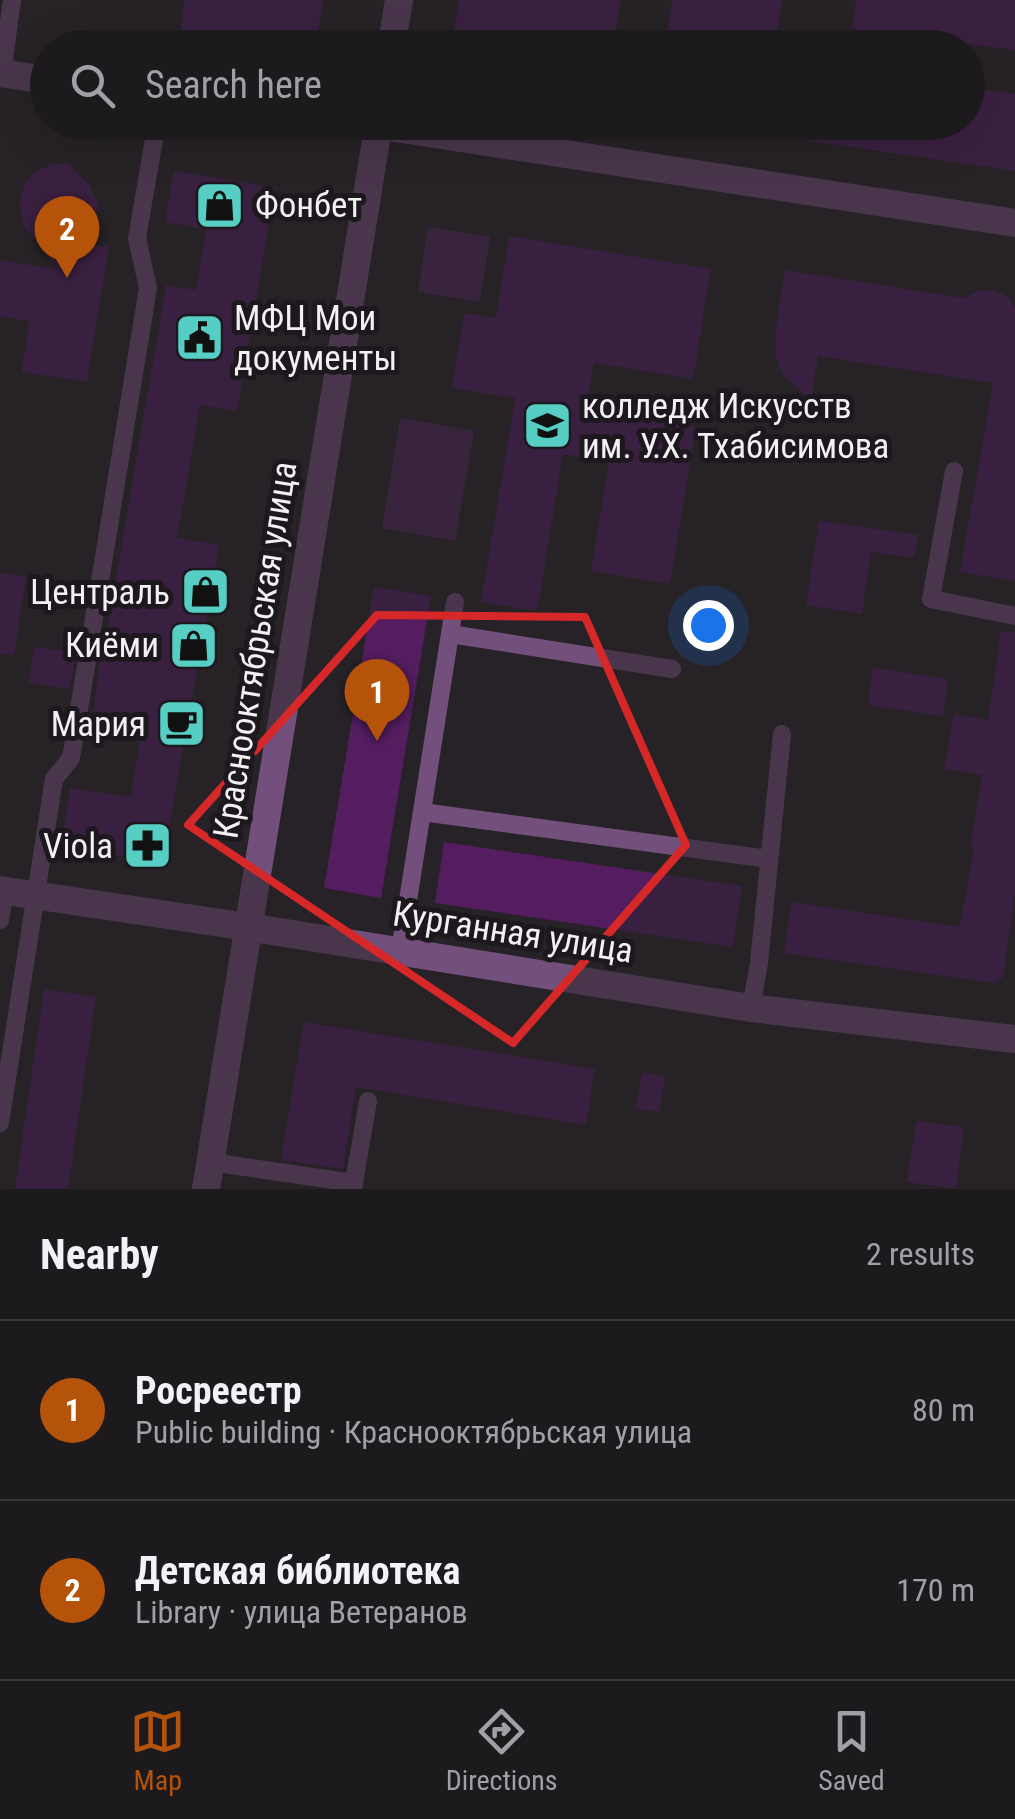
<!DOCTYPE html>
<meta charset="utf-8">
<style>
:root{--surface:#1c1a1d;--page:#29272a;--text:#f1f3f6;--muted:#a0a1a4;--line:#3a383b;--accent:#b45309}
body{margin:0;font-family:"Roboto Condensed",sans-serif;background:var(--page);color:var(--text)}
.you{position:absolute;left:708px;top:625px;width:35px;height:35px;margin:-25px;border:8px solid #fff;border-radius:50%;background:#1a73e8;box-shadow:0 0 0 15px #1a73e833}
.badge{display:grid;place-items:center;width:65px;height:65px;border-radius:50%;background:var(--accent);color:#fff;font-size:32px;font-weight:700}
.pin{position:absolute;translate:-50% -82px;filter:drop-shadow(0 2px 5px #0008)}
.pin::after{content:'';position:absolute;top:52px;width:35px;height:30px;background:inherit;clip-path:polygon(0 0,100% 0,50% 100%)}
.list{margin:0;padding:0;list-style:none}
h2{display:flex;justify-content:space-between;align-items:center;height:130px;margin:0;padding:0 40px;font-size:42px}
h2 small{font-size:32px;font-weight:400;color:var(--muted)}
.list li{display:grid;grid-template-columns:65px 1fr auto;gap:30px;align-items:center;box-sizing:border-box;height:180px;padding:0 40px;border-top:2px solid var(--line)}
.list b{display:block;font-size:38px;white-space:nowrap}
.list p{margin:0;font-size:32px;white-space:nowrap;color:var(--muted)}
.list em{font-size:32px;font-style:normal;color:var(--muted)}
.icon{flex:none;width:55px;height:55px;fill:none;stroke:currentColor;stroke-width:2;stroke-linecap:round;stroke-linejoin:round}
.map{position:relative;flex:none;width:1015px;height:1189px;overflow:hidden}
.search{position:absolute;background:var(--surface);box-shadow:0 10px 40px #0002;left:30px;right:30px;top:30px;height:110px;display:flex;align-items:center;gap:25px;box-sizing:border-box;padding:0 35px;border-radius:55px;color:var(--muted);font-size:38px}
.sheet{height:490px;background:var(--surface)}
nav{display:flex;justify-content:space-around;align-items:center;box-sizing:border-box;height:140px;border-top:2px solid var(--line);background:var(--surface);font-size:28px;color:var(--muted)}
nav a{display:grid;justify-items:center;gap:5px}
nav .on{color:var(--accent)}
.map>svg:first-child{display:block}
.green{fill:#4f2759}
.building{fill:#531d5f}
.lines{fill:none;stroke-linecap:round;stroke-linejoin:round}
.service{stroke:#734f7b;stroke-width:18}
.minor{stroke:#734f7b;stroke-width:28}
.tertiary{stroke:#734f7b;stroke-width:28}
.marked{fill:none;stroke:#d62828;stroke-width:8;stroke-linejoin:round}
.labels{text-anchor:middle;stroke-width:10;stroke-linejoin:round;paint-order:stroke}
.poi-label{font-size:35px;fill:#f3f0f4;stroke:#1d181e;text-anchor:end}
.street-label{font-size:35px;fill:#f3f0f4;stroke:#1d181e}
</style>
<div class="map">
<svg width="1015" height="1189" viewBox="0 0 1015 1189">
<rect width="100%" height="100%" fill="#262227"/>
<!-- green -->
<path class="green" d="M 428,227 L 490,237 L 480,302 L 418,292 Z
M 400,418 L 474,431 L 455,541 L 382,528 Z"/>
<!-- building -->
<path class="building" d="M 185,0 L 323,0 L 316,48 L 242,48 L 179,39 Z
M 459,0 L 621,0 L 613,48 L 451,48 Z
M 672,0 L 782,0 L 775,48 L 738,48 L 666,37 Z
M 856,0 L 1015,0 L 1015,50 L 852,29 Z
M 968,87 L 1015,94 L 1015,171 L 776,136 L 777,122 L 968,122 Z
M 54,164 L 69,164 L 90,186 L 98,204 L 93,244 L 109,247 L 87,382 L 22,372 L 29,321 L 0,316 L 0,260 L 59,270 L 24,226 L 19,205 L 25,183 L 37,170 Z
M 174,171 L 275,188 L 237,411 L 200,405 L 177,538 L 219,545 L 168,832 L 138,858 L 61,847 L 70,788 L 131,797 L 141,733 L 92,725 L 100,656 L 103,657 L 166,285 L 196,290 L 206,229 L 165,222 Z
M 509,236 L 711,269 L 693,379 L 594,363 L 586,408 L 696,426 L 670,584 L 591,571 L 609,461 L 563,454 L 537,611 L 481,602 L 515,398 L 452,388 L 464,313 L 496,318 Z
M 785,270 L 963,298 L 978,291 L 994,290 L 1009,298 L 1015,308 L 1015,581 L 960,572 L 993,383 L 818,356 L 811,400 L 783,375 L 776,357 L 776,328 Z
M 819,521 L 918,535 L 914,558 L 871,552 L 862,614 L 806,605 Z
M 0,573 L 26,577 L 14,655 L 0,654 Z
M 374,587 L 431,596 L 381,898 L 324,888 Z
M 1001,631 L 1015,632 L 1015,892 L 1003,977 L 994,983 L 784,953 L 791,902 L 960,927 L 974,846 L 970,846 L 982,775 L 944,769 L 954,714 L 988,720 Z
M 34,647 L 76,653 L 70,689 L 29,683 Z
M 873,668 L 948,679 L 943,716 L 868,705 Z
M 444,842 L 742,886 L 733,947 L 435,903 Z
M 44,989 L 96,997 L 68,1189 L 15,1189 Z
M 304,1022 L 595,1069 L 586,1125 L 356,1087 L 343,1169 L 281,1160 Z
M 642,1072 L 665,1076 L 659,1112 L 636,1109 Z
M 916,1121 L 964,1127 L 956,1189 L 907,1182 Z"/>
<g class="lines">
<!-- service -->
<path class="service" d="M 2,74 L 12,0
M 954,471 L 931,599 L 1015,616
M 450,634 L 672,669
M 422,812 L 768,859
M 0,920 L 5,891
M 400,951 L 455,602
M 751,1008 L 759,963 L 782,734
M 0,1123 L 54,779 L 71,758 L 148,288 L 137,238 L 157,122
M 210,1162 L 354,1183 L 353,1189
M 354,1183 L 368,1101"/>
<!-- minor -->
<path class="minor" d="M 0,73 L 48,80
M 357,122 L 1015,223"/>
<!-- tertiary -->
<path class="tertiary" d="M 391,48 L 399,0
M 0,890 L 248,927 L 751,1008 L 1015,1039
M 206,1189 L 379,122"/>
</g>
<!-- marked area -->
<path d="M0 0H1015V1189H0ZM 377,615 L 585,617 L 686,845 L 513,1043 L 188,825 Z" fill="#262227" fill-opacity=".55" fill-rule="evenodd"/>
<path class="marked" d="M 377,615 L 585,617 L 686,845 L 513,1043 L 188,825 Z"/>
<!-- icons -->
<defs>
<symbol id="shop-square" viewBox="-11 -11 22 22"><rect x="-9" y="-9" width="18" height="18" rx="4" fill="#56cec3" stroke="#1d181e"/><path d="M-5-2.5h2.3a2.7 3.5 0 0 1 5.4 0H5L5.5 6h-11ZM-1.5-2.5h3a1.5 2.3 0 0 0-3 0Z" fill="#111"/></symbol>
<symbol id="civic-square" viewBox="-11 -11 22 22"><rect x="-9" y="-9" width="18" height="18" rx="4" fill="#56cec3" stroke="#1d181e"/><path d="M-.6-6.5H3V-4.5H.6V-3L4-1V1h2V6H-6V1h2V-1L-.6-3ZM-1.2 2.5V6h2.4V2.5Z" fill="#111"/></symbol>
<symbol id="school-square" viewBox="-11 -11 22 22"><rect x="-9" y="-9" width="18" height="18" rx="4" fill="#56cec3" stroke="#1d181e"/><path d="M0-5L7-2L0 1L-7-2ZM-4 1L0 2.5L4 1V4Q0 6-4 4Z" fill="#111"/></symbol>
<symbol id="cafe-square" viewBox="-11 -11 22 22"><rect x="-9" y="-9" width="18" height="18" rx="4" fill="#56cec3" stroke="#1d181e"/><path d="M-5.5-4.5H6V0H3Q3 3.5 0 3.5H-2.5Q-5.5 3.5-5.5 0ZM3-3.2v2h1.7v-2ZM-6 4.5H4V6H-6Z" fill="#111"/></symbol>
<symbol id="pharmacy-square" viewBox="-11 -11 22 22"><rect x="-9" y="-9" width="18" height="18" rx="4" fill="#56cec3" stroke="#1d181e"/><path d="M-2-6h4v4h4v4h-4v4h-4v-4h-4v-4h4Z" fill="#111"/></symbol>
</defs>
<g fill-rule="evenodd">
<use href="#shop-square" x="192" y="178" width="55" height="55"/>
<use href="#civic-square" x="172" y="310" width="55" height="55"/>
<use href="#school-square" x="520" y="398" width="55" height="55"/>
<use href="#shop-square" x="178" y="564" width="55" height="55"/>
<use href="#shop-square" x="166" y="618" width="55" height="55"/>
<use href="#cafe-square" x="154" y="696" width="55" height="55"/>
<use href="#pharmacy-square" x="120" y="818" width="55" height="55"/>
</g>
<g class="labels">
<!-- poi labels -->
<g class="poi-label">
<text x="255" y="217" text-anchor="start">Фонбет</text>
<text x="234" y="330" text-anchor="start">МФЦ Мои<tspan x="234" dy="40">документы</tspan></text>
<text x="582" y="418" text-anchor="start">колледж Искусств<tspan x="582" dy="40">им. У.Х. Тхабисимова</tspan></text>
<text x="170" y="604">Централь</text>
<text x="159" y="657">Киёми</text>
<text x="146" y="736">Мария</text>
<text x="113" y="858">Viola</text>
</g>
<!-- street labels -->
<g class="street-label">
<text transform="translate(255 650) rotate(-81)" y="12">Краснооктябрьская улица</text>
<text transform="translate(513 932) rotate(9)" y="12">Курганная улица</text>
</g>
</g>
</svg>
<div class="you"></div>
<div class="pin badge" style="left:377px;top:741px">1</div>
<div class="pin badge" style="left:67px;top:278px">2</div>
<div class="search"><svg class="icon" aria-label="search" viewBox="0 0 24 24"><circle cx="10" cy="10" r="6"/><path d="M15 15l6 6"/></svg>Search here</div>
</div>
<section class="sheet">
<h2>Nearby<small>2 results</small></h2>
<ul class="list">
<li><span class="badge">1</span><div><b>Росреестр</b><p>Public building · Краснооктябрьская улица</p></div><em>80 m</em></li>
<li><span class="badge">2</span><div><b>Детская библиотека</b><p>Library · улица Ветеранов</p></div><em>170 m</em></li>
</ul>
</section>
<nav>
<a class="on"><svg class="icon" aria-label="map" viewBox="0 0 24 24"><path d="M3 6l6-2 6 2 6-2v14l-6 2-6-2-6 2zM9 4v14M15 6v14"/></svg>Map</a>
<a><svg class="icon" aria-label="directions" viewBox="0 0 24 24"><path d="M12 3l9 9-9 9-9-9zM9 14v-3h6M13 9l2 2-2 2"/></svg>Directions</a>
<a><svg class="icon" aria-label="saved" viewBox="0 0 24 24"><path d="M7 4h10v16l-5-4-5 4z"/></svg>Saved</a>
</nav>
